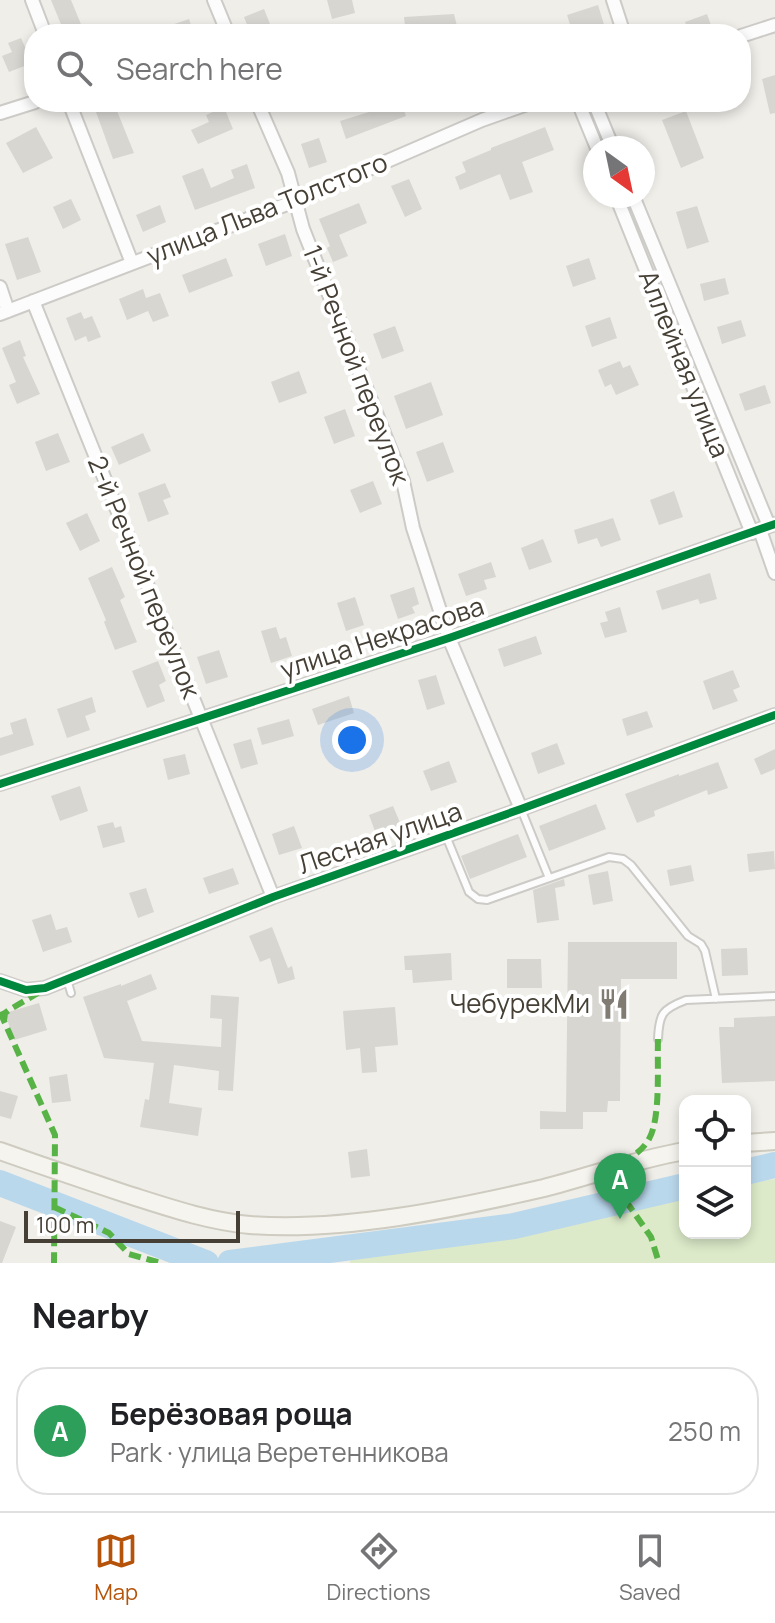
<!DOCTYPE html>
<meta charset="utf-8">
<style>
:root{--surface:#fff;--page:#f2f2f2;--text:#202124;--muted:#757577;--line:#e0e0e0;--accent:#b45309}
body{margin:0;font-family:Manrope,sans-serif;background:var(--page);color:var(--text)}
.controls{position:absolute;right:24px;bottom:24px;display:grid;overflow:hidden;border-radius:16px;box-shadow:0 4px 12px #0003}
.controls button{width:72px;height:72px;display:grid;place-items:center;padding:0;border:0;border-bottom:2px solid var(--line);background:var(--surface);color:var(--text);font:40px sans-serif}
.compass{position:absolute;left:583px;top:136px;width:72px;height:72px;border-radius:50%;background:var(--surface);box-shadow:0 4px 12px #0003;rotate:147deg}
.scale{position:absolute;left:24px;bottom:20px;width:216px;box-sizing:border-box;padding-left:8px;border:4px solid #453f35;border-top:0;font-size:22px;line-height:28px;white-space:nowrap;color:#453f35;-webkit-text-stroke:6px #fff;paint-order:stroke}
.you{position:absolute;left:352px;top:740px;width:28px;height:28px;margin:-20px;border:6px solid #fff;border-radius:50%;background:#1a73e8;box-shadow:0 0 0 12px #1a73e833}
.badge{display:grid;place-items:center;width:52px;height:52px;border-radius:50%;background:var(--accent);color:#fff;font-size:26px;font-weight:700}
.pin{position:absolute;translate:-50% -66px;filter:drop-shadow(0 2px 4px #0008)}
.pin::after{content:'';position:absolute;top:42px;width:28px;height:24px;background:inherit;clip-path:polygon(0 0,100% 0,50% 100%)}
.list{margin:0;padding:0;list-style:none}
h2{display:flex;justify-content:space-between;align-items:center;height:104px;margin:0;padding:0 32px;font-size:34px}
h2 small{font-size:26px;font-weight:400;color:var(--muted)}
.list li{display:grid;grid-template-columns:52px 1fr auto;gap:24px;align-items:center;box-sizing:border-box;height:128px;margin:0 16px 16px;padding:0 16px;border:2px solid var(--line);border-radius:32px}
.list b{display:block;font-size:30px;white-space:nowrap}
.list p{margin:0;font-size:26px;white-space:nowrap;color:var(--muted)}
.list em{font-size:26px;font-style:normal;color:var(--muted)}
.icon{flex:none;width:44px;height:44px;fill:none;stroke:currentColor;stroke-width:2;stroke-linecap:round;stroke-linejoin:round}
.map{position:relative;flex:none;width:775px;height:1263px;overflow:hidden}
.search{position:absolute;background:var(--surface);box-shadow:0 4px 12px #0003;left:24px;right:24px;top:24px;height:88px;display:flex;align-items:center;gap:20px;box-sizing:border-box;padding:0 28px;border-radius:32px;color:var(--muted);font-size:30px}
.sheet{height:248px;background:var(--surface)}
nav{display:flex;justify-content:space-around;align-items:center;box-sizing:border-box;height:112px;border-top:2px solid var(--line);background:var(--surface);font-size:22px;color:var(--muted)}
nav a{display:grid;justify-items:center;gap:4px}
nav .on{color:var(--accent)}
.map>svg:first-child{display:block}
.green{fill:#dceac9}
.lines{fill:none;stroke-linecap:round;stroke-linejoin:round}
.river{stroke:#bad8ec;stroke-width:26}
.building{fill:#d8d6d1}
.service-casing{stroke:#cdcbc7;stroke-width:10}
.minor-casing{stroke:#cdcbc7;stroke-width:16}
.secondary-casing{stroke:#cecbc0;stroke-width:20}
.service{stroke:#fdfcfc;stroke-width:6}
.minor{stroke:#fdfcfc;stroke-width:12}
.secondary{stroke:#f6f4ee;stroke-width:16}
.quiet{stroke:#57b346;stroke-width:6;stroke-dasharray:12 6;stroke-linecap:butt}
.cycleway-casing{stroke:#fff;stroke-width:13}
.cycleway{stroke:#00873e;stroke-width:8}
.labels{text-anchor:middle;stroke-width:8;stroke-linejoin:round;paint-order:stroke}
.street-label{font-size:26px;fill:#453f35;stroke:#fff}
.poi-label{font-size:26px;fill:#453f35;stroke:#fff;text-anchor:end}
</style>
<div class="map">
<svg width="775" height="1263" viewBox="0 0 775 1263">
<rect width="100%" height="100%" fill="#efeee9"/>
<!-- green -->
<path class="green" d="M 775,1179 L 775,1263 L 350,1263 L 352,1252 L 598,1212 L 685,1196 L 685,1233 L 745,1233 L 745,1184 Z"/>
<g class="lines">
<!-- river -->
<path class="river" d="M 745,1172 L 775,1165
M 0,1183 L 206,1263
M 230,1263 L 514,1226 L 685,1186"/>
</g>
<!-- building -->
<path class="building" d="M 51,0 L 71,0 L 85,34 L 65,34 Z
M 327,0 L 352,0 L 355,13 L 332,19 Z
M 598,5 L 606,31 L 596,34 L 573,34 L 567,15 Z
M 264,9 L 270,24 L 250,32 L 244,17 Z
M 454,14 L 459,34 L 406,34 L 404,17 Z
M 707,14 L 712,28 L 689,34 L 685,22 Z
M 189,19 L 194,34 L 151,34 L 151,32 Z
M 21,38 L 32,63 L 9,72 L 2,56 L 12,52 L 8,43 Z
M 775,75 L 775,113 L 770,114 L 762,79 Z
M 380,102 L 401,102 L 406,116 L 346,139 L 340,121 L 382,108 Z
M 115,106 L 134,153 L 113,159 L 96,112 Z
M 224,107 L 233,129 L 198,144 L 191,130 L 209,122 L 206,115 Z
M 686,111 L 704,158 L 681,168 L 662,120 Z
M 36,127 L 53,158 L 23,173 L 6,143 Z
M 545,127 L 554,150 L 522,162 L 533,192 L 510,200 L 500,174 L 460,190 L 455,177 L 466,172 L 462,162 L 491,150 L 491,148 Z
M 319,138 L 327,162 L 309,168 L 301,144 Z
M 247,164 L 255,188 L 195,210 L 182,176 L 203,168 L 211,188 L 234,178 L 231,170 Z
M 409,179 L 422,209 L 405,217 L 391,186 Z
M 71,199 L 81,220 L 63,229 L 53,207 Z
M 359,203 L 367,223 L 339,235 L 348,256 L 333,262 L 327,248 L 330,246 L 319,219 Z
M 160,205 L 166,222 L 143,232 L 136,215 Z
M 697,206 L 709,242 L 687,249 L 676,212 Z
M 285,234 L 292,256 L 266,266 L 258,244 Z
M 28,237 L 41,272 L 17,280 L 5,244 Z
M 226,258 L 233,276 L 189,293 L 182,275 Z
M 589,258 L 596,279 L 573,287 L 566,266 Z
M 725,278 L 729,294 L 704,301 L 700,284 Z
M 143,289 L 146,298 L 160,293 L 169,316 L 153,322 L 148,311 L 127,320 L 119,299 Z
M 81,312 L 84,319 L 92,316 L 101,337 L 88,342 L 86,336 L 75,341 L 66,318 Z
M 610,317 L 617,338 L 592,347 L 585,326 Z
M 741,320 L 746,336 L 722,344 L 717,327 Z
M 395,326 L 404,351 L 382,359 L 373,334 Z
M 20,340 L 26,356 L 23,357 L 40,394 L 17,404 L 9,385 L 16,382 L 2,348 Z
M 620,361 L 623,368 L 630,365 L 639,385 L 616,395 L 611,384 L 605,387 L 598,370 Z
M 299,371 L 307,393 L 279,403 L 271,382 Z
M 431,382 L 443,415 L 406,429 L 394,396 Z
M 765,385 L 771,403 L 745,411 L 739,394 Z
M 345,409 L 355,436 L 334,444 L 324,417 Z
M 58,433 L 70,462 L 46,471 L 35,442 Z
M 143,433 L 151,451 L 119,465 L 111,447 Z
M 443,442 L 454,472 L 427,482 L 416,452 Z
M 373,481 L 382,504 L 360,513 L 350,490 Z
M 165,483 L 171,497 L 163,500 L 169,514 L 148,522 L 138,493 Z
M 674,491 L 683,517 L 659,525 L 650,500 Z
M 87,513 L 100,541 L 80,551 L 66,523 Z
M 613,518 L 621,540 L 601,547 L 597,538 L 578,544 L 574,530 Z
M 543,539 L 552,562 L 529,570 L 521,548 Z
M 491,562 L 496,577 L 484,580 L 487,589 L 466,596 L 458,574 Z
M 112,567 L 125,597 L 120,600 L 137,642 L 115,650 L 104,622 L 106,620 L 88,578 Z
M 710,573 L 717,599 L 700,604 L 698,599 L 662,610 L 656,591 Z
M 414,587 L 419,604 L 412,607 L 415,613 L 398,619 L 390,595 Z
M 355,597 L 364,625 L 346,631 L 337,603 Z
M 620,607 L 627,632 L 605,638 L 600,623 L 608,621 L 605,612 Z
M 276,627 L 280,639 L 286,637 L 292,656 L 271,663 L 261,631 Z
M 536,636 L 542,654 L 504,667 L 498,649 Z
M 219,650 L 228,677 L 206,684 L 197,657 Z
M 158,661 L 166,681 L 159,685 L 165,701 L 147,708 L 132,671 Z
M 733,670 L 740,687 L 733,690 L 738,701 L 713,710 L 703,681 Z
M 436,675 L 445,704 L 427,710 L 418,680 Z
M 349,696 L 354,713 L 318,725 L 312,709 Z
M 92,697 L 96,712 L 85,716 L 90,730 L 67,738 L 57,709 Z
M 647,711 L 653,727 L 627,736 L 622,719 Z
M 26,718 L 34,745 L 0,756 L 0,738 L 13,734 L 10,723 Z
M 289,719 L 294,736 L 262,745 L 257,728 Z
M 251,739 L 258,764 L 241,769 L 233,744 Z
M 557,743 L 565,764 L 538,774 L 531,753 Z
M 775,749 L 775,769 L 761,775 L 754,759 Z
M 185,754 L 190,774 L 168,780 L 163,759 Z
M 449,761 L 457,782 L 431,791 L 423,771 Z
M 718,762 L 728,788 L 708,795 L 707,790 L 654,811 L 655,816 L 637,823 L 625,794 L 679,774 L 679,776 Z
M 80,786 L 88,811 L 60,821 L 51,796 Z
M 596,804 L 606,829 L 549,851 L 539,826 Z
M 393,806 L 401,825 L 376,834 L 369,815 Z
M 113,822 L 115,828 L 121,826 L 125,842 L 103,848 L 97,826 Z
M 294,826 L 302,848 L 279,855 L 272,834 Z
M 518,834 L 527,857 L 470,879 L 461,856 Z
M 774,851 L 775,869 L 749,872 L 747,854 Z
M 691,865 L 694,881 L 670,886 L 667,870 Z
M 233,868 L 239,884 L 209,894 L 203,878 Z
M 608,871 L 613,901 L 593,905 L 588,875 Z
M 564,879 L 565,886 L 555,888 L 559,920 L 537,923 L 533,890 Z
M 146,888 L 154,912 L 138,918 L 129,893 Z
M 51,914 L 56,930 L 67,927 L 72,942 L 43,952 L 32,920 Z
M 272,927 L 288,968 L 292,966 L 295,979 L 278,984 L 270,958 L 260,962 L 249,936 Z
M 568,942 L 677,942 L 677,979 L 621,979 L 620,1101 L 608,1101 L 607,1112 L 583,1112 L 583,1129 L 540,1129 L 540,1111 L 566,1112 Z
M 747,948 L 748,975 L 722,976 L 721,949 Z
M 451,953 L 452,980 L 413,983 L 412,970 L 405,970 L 404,956 Z
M 507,959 L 541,959 L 542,988 L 507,988 Z
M 151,974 L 157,989 L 127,1001 L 142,1041 L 221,1047 L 222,1019 L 210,1018 L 211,995 L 239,997 L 233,1091 L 218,1090 L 219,1071 L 174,1065 L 169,1103 L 202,1108 L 198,1136 L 140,1127 L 145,1099 L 149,1100 L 154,1063 L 104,1058 L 83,997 L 121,984 L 121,986 Z
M 39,1003 L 47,1030 L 14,1040 L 5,1013 Z
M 395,1007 L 398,1045 L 375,1047 L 377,1072 L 362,1073 L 360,1048 L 346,1050 L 343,1011 Z
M 775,1016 L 775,1081 L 722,1083 L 719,1027 L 734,1027 L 734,1018 Z
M 67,1074 L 71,1101 L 52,1103 L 49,1077 Z
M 0,1091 L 18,1096 L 11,1119 L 0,1116 Z
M 367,1149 L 370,1176 L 351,1178 L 348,1152 Z
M 0,1221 L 16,1227 L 2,1263 L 0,1263 Z"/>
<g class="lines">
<defs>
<path id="service" d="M 521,809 L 549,878
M 446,836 L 469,892 L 478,899 L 487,900 L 609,857 L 623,859 L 631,865 L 688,936 L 701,944 L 705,951 L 716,999
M 67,979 L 71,993
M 658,1039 C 659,1014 662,1009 686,1000 L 775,996"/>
<path id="minor" d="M 32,0 L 45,34
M 214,0 L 228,34
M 613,0 L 624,34
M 741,36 L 775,25
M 69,102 L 132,263
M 257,102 L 288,173 L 303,229 L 403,481 L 413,528 L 449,638 L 521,809
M 578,102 L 597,148
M 594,102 L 613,148
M 0,113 L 35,102
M 616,196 L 752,533
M 633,196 L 769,526
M 0,287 L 8,311
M 33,301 L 273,897
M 0,314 L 295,201 L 482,120 L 533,102
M 760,530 L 775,573
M 0,784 L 449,638 L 775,524
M 0,981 L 26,990 L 45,988 L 273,897 L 521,809 L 775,715"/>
<path id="secondary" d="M 745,1143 L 775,1141
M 0,1151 C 42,1166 84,1180 126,1194 C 167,1207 207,1221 250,1225 C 344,1232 453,1209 544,1188 C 591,1176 637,1159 685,1151"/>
</defs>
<!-- service casing -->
<use href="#service" class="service-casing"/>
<!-- minor casing -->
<use href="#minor" class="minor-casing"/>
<!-- secondary casing -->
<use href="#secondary" class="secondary-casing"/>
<!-- service -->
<use href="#service" class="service"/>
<!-- minor -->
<use href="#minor" class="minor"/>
<!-- secondary -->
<use href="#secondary" class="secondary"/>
<!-- quiet -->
<path class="quiet" d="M 0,1012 L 55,1135 L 54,1263
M 4,1021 L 5,1013 L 9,1010 L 38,993
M 658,1039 C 657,1065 661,1118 649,1139 C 642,1152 628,1159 616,1167 L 628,1204 L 651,1237 L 659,1263
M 54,1207 L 109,1233 L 129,1254 L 161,1263"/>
<defs>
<path id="cycleway" d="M 0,784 L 449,638 L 775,524
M 0,981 L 26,990 L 45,988 L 273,897 L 521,809 L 775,715"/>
</defs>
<!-- cycleway casing -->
<use href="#cycleway" class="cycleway-casing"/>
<!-- cycleway -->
<use href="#cycleway" class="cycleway"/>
</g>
<!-- icons -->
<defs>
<symbol id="restaurant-bare" viewBox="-9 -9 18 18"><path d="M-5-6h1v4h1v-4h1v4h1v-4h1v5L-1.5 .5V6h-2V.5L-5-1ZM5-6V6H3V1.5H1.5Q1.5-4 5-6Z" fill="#807c74" stroke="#fff" stroke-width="2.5" paint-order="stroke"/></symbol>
</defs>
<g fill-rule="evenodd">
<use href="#restaurant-bare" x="592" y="982" width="44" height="44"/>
</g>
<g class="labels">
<!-- street labels -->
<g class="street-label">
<text transform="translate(267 209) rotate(-22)" y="9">улица Льва Толстого</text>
<text transform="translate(684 364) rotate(68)" y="9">Аллейная улица</text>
<text transform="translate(356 365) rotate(69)" y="9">1-й Речной переулок</text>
<text transform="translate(144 577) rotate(68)" y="9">2-й Речной переулок</text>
<text transform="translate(382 638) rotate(-18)" y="9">улица Некрасова</text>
<text transform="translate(380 838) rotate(-19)" y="9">Лесная улица</text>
</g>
<!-- poi labels -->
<g class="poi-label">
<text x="590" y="1013">ЧебурекМи</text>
</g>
</g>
</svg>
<div class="controls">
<button><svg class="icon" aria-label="locate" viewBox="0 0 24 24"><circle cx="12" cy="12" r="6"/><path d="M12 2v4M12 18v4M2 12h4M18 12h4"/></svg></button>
<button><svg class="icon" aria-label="layers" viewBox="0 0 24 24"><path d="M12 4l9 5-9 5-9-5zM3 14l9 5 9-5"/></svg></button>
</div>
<svg class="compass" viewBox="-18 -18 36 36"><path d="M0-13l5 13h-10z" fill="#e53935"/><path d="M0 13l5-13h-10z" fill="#757577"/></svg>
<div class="scale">100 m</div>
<div class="you"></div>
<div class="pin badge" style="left:620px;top:1219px;background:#2e9e5b">A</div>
<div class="search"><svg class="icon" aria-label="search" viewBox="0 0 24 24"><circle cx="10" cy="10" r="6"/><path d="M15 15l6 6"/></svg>Search here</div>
</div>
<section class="sheet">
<h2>Nearby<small></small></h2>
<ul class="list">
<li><span class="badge" style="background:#2e9e5b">A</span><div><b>Берёзовая роща</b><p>Park · улица Веретенникова</p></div><em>250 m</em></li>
</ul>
</section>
<nav>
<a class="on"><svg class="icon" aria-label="map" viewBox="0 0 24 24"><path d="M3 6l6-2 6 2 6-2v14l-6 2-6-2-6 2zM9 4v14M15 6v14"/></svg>Map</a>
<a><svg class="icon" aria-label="directions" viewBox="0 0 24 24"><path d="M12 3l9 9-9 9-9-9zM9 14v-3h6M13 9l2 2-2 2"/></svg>Directions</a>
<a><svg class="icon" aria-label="saved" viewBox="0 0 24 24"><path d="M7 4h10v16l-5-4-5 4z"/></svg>Saved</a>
</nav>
